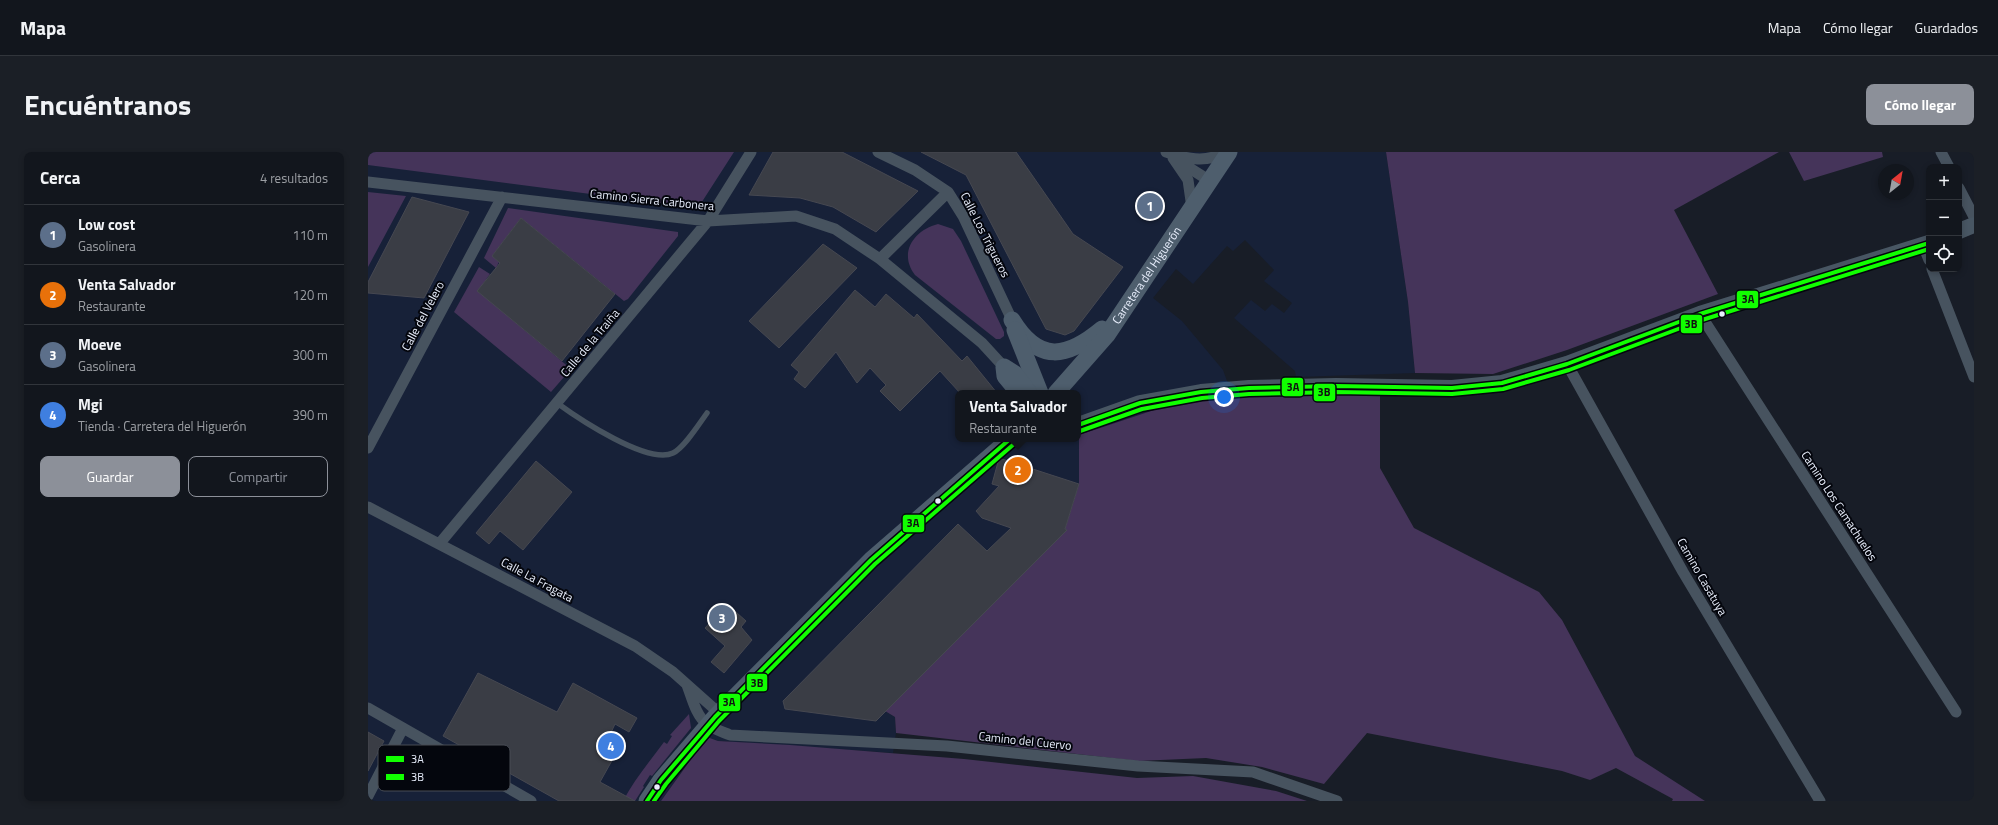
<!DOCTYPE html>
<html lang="es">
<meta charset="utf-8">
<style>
:root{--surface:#12161d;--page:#1b1f26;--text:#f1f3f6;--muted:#9c9fa4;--line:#31353b;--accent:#8c9099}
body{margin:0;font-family:"Titillium Web",sans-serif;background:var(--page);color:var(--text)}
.controls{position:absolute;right:12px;top:12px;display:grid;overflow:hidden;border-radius:8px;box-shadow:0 2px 6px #0003}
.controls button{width:36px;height:36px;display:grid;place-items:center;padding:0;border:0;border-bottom:1px solid var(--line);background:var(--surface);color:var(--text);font:20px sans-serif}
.compass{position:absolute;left:1510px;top:12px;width:36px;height:36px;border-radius:50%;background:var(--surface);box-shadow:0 2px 6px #0003;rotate:31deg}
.you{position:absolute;left:856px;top:245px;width:14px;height:14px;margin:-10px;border:3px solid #fff;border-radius:50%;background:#1a73e8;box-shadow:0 0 0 6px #1a73e833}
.badge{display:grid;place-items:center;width:26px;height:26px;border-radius:50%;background:var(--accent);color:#fff;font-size:13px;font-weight:700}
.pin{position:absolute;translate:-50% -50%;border:2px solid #fff;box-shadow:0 1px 4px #0006}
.popup{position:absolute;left:587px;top:238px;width:126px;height:52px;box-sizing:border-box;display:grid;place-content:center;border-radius:8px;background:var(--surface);filter:drop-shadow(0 1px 3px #0005);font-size:13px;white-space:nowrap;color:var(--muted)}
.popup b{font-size:15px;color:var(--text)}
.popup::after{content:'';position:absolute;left:50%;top:100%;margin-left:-8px;border:8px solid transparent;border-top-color:var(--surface)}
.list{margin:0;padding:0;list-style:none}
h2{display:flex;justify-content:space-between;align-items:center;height:52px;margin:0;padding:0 16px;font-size:17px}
h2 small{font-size:13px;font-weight:400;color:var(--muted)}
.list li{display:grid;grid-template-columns:26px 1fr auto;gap:12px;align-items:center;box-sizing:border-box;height:60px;padding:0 16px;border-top:1px solid var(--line)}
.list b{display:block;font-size:15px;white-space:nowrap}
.list p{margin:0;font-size:13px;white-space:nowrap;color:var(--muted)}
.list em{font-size:13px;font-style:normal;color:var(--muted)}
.actions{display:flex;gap:8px;padding:12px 16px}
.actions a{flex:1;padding:9px 0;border:1px solid var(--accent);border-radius:8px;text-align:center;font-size:14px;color:var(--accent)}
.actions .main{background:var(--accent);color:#fff}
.icon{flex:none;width:22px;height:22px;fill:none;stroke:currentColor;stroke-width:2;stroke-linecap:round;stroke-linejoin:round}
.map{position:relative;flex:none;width:1606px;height:649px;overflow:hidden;border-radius:8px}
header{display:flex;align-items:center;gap:24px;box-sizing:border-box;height:56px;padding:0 20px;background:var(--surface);border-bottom:1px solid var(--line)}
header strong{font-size:19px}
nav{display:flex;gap:22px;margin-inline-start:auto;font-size:14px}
.intro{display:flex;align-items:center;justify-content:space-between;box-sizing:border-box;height:96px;padding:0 24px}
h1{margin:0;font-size:28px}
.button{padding:10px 18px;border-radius:8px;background:var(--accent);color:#fff;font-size:14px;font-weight:700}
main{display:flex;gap:24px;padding:0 24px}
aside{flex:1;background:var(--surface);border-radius:8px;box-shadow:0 2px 6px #0003}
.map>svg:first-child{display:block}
.built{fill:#172138;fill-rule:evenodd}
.green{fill:#45345a}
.building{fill:#3a3d45;stroke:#464851}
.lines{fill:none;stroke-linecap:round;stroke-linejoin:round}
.lane{stroke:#47535f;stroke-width:5.5}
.street{stroke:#47535f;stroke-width:11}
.secondary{stroke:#485663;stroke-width:16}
.primary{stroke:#4e5e6d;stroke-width:17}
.bus-1-casing{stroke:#04060d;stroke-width:7}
.bus-2-casing{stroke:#04060d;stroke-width:7}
.bus-1{stroke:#1f0;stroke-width:4}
.bus-2{stroke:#1f0;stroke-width:4}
.bus-dot{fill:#e8eefc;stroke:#04060d;stroke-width:1.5}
.labels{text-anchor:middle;stroke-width:4;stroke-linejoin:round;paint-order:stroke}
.street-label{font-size:12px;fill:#e8eefc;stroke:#04060d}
.key{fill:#04060d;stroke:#484c55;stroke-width:1}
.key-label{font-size:11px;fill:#e8eefc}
.line-badge{stroke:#04060d;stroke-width:1.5}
.pale-badge-label{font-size:11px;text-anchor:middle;font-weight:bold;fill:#111}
</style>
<header>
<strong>Mapa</strong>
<nav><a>Mapa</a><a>Cómo llegar</a><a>Guardados</a></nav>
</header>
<div class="intro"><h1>Encuéntranos</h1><a class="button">Cómo llegar</a></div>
<main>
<aside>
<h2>Cerca<small>4 resultados</small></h2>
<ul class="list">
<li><span class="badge" style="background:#5c6f8a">1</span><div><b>Low cost</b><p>Gasolinera</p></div><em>110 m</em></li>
<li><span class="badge" style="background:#e8710a">2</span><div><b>Venta Salvador</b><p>Restaurante</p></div><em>120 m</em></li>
<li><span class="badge" style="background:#5c6f8a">3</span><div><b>Moeve</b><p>Gasolinera</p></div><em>300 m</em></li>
<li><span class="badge" style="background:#3f7fe0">4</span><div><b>Mgi</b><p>Tienda · Carretera del Higuerón</p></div><em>390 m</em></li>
</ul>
<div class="actions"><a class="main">Guardar</a><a>Compartir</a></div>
</aside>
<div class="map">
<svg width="1606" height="649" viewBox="0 0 1606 649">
<rect width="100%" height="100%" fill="#181d27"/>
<!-- built -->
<path class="built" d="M 0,0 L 1018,0 L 1040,150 L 1047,221 L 928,225 L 927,219 L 866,166 L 883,148 L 897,159 L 904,152 L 916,161 L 924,151 L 896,129 L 906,118 L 877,88 L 865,99 L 859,94 L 825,132 L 808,117 L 785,146 L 814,169 L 855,218 L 862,237 L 862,246 L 843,247 L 792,256 L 711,283 L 711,332 L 697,376 L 699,378 L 517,559 L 527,565 L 528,581 L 525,601 L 350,589 L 339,585 L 293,649 L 0,649 ZM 590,241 L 710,241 L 710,287 L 590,287 Z"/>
<!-- green -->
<path class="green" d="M 0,0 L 366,0 L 330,56 L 0,13 Z
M 1018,0 L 1411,0 L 1306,58 L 1350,142 L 1199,198 L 1125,222 L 1047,221 L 1040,150 Z
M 1421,0 L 1514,0 L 1515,5 L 1436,29 Z
M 0,40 L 38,44 L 0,115 Z
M 140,56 L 310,80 L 310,84 L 260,147 L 256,149 L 153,66 L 124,104 L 131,110 L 128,116 L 116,106 Z
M 570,72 L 585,77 L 593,89 L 636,180 L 636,184 L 632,187 L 628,187 L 547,123 C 530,101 546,78 570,72 Z
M 111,115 L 122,122 L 110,139 L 203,217 L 183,240 L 86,160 Z
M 959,240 L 1012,240 L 1012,316 L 1046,376 L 1171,440 L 1194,468 L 1267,604 L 1337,649 L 1304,649 L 1305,647 L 1248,616 L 1222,628 L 1194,619 L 999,581 L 956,632 L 894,615 L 838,606 L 770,609 L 528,581 L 527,565 L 517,559 L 699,378 L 697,377 L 711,332 L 711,283 L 792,256 L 843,247 Z
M 321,562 L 323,576 L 284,624 L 282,623 L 275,634 L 276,635 L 267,649 L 255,649 C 266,628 282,609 296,590 L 299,592 L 304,584 L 302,583 Z
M 339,585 L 350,589 L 422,593 L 596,607 L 769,626 L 825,624 L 908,639 L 939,649 L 293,649 Z"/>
<!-- building -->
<path class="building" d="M 405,0 L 474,0 L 550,39 L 508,80 L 465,55 L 432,46 L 381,43 Z
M 553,0 L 648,0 L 705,82 L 755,115 L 706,179 L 697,183 L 678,177 L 598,23 Z
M 44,45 L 101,60 L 56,146 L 0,141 L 0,130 Z
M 153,66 L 247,142 L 194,209 L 109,139 L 132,111 L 124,104 Z
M 455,92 L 489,116 L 411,196 L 381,169 Z
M 487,138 L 507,155 L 518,142 L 546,166 L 549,162 L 594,209 L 599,204 L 629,241 L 592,241 L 572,219 L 532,259 L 512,239 L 518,233 L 502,216 L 489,231 L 468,200 L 437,236 L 426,227 L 431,220 L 423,213 Z
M 634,307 L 711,332 L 697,377 L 699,378 L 508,569 L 417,557 L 415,549 L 590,372 L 619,399 L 643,376 L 614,366 L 608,359 L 631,334 L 624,332 L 630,310 Z
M 168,309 L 204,340 L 155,398 L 132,379 L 121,392 L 108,381 Z
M 359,452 L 378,469 L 373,475 L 384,488 L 356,521 L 343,510 L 357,494 L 337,476 Z
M 110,521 L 189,560 L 205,531 L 269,566 L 261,580 L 247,572 L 239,589 L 251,596 L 232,630 L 267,649 L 191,649 L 75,584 Z
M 0,580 L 16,589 L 0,619 Z"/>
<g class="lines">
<!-- lane -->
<path class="lane" d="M 189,251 C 211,267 280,313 305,301 C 316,296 331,272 339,261"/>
<!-- street -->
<path class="street" d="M 510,0 L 547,18 L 580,40 L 595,64 L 644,168
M 798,0 C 816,6 839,12 855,0
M 1573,0 L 1581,15
M 805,6 L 820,28 L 824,56
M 812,10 L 842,29
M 0,30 L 340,69 L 428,64 L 467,77 L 512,107 L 614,191 L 636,215
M 1591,36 L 1606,65
M 1555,93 L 1561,108
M 512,107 L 580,40
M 1564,117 L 1606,225
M 1332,162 L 1588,560
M 1199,212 L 1315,420 L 1452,649
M 0,296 L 134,45
M 0,355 L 267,494 L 305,520 L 351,561
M 72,391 L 340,69 L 383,0
M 319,533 C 324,546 328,564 339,572 C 345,577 355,580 362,583 L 579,594 L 770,614 L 885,620 L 969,649
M 0,556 L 163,649
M 0,644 L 35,576"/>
<!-- secondary -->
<path class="secondary" d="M 1591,79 L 1606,73
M 710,273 L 772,251 L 833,240 L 881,236 L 968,234 L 1084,236 L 1134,231 L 1199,212 L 1332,162 L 1561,91"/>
<!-- primary -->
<g class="primary">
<path d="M 644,168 C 671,212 699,206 734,177"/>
<path d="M 647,178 L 672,241"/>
<path d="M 651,241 L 637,224 L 636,215 L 647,222 L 661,241"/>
<path id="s1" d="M 688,241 L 739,183 L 861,0"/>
<path d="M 279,649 L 293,628 L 347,565 L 503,408 L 642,287"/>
</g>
<defs>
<path id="bus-1" d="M 710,273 L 772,251 L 833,240 L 881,236 L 968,234 L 1084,236 L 1134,231 L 1199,212 L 1332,162 L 1561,91
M 279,649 L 293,628 L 347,565 L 503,408 L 642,287"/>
<path id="bus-2" d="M 712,279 L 774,257 L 834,246 L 881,242 L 968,240 L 1084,242 L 1135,237 L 1201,218 L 1334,168 L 1561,97
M 286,649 L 298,632 L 351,569 L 507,412 L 646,292"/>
</defs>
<!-- bus-1 casing -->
<use href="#bus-1" class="bus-1-casing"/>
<!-- bus-2 casing -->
<use href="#bus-2" class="bus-2-casing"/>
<!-- bus-1 -->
<use href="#bus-1" class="bus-1"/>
<!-- bus-2 -->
<use href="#bus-2" class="bus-2"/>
</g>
<!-- markers -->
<g class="bus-dot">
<circle cx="1354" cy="162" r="3.5"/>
<circle cx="570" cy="349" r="3.5"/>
<circle cx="289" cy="635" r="3.5"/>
</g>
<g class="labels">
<!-- street labels -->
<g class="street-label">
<text transform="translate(284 48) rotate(6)" y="4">Camino Sierra Carbonera</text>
<text transform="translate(617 83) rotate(63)" y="4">Calle Los Trigueros</text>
<text dy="4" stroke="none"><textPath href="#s1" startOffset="149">Carretera del Higuerón</textPath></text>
<text transform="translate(55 164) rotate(-62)" y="4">Calle del Velero</text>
<text transform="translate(222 191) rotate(-50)" y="4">Calle de la Traiña</text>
<text transform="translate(1471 354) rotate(57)" y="4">Camino Los Camachuelos</text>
<text transform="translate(1334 425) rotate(60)" y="4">Camino Casatuya</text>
<text transform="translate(169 428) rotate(28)" y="4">Calle La Fragata</text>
<text transform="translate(657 589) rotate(6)" y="4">Camino del Cuervo</text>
</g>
</g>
<!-- legend -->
<rect x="10" y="593" width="132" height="46" rx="6" class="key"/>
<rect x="18" y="604" width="18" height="6" fill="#1f0"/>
<rect x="18" y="622" width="18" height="6" fill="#1f0"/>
<g class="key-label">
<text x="43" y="611">3A</text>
<text x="43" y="629">3B</text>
</g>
<g class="line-badge">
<rect x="1368" y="138" width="23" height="19" rx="4" fill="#1f0"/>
<rect x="1312" y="162" width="23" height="20" rx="4" fill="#1f0"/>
<rect x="913" y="225" width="23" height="20" rx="4" fill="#1f0"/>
<rect x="945" y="231" width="23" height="19" rx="4" fill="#1f0"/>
<rect x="534" y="362" width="23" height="19" rx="4" fill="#1f0"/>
<rect x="378" y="521" width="22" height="19" rx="4" fill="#1f0"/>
<rect x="350" y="541" width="23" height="19" rx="4" fill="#1f0"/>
</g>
<g class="pale-badge-label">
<text x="1380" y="151">3A</text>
<text x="1323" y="176">3B</text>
<text x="925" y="239">3A</text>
<text x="956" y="244">3B</text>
<text x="545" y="375">3A</text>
<text x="389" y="535">3B</text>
<text x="361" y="554">3A</text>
</g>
</svg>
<div class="controls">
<button>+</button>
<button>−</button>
<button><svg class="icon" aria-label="locate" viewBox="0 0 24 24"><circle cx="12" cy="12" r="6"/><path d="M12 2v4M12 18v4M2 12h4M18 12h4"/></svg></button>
</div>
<svg class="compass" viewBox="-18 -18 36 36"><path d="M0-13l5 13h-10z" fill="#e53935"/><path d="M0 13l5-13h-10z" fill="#9c9fa4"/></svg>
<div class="you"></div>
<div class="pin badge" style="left:782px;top:54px;background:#5c6f8a">1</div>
<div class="pin badge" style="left:650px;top:318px;background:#e8710a">2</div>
<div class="popup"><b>Venta Salvador</b>Restaurante</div>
<div class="pin badge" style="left:354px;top:466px;background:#5c6f8a">3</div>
<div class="pin badge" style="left:243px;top:594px;background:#3f7fe0">4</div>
</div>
</main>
